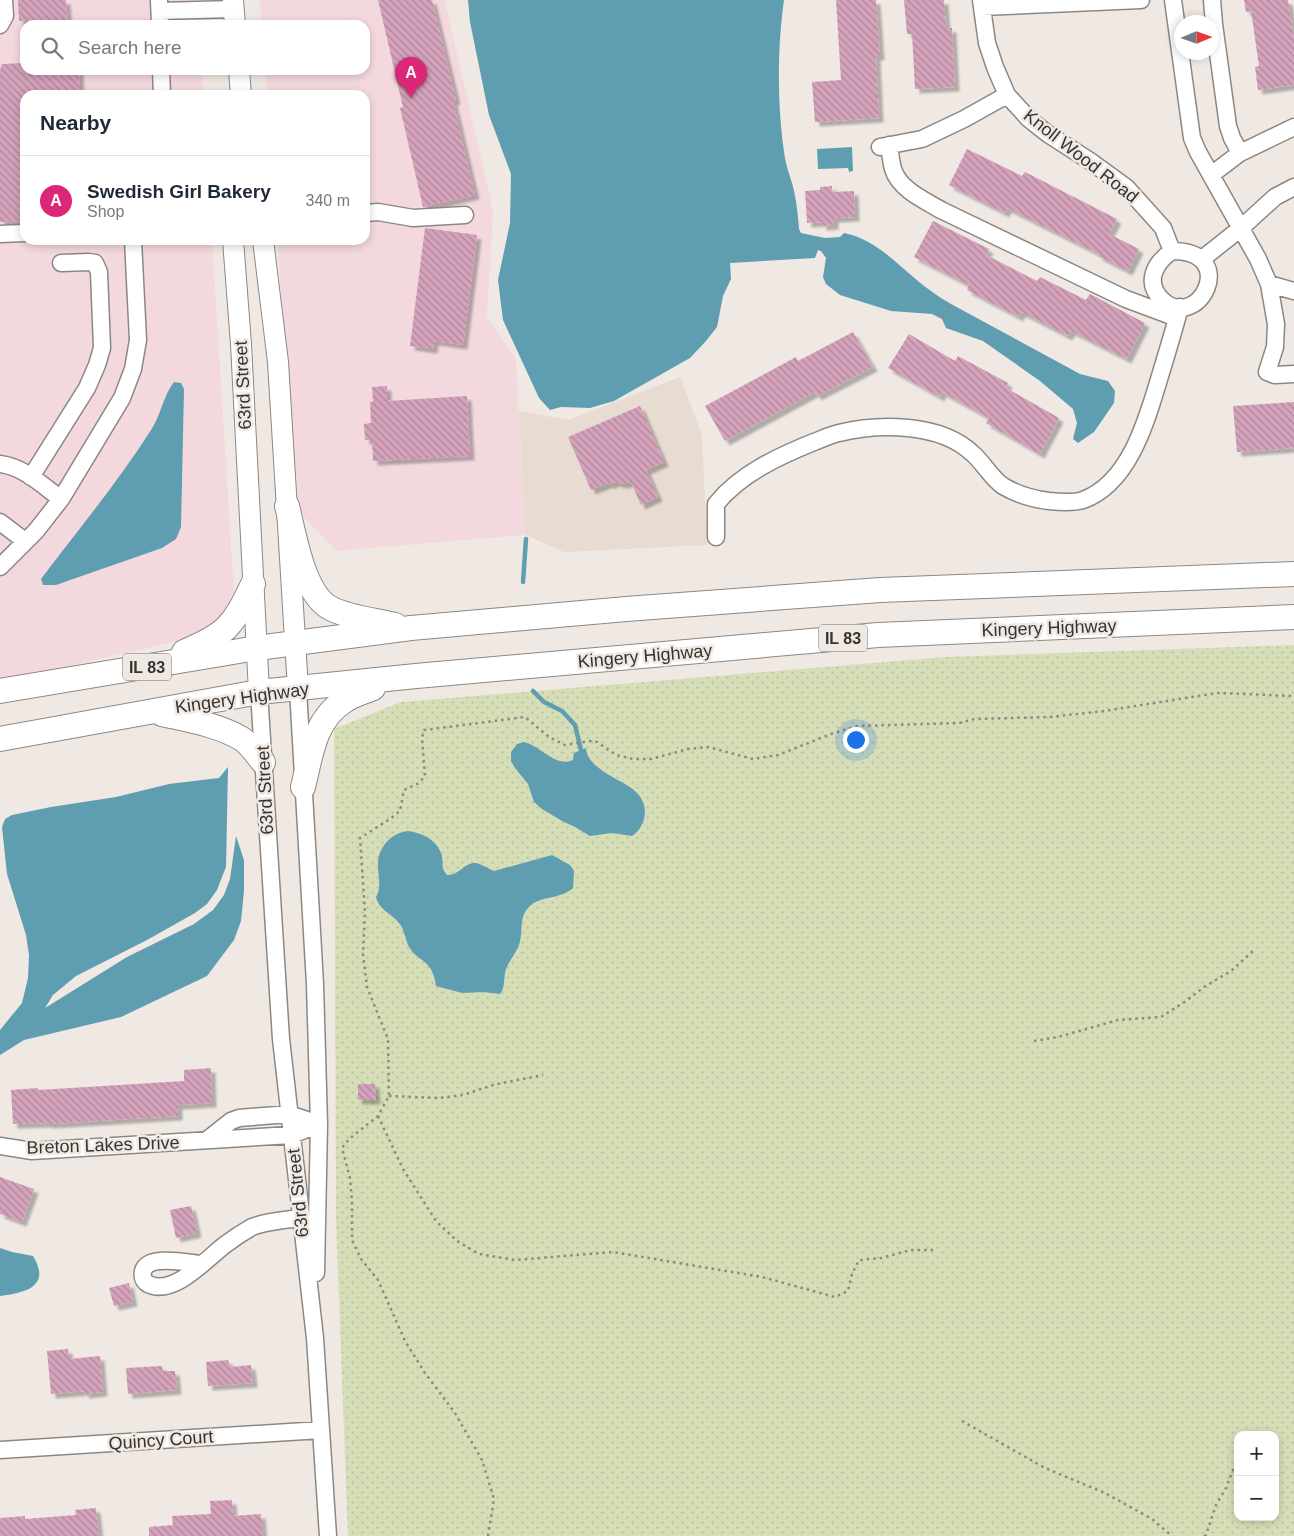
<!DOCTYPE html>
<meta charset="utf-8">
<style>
:root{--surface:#fff;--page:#f6f6f7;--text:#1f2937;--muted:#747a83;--line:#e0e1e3;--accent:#db2777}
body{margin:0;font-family:Helvetica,sans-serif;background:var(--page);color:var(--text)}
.controls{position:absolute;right:15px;bottom:15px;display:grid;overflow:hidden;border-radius:10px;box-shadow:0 2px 8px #0003}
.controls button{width:45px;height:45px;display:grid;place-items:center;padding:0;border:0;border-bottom:1px solid var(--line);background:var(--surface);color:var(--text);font:25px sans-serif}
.compass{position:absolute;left:1174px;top:15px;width:45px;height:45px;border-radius:50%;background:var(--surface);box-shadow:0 2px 8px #0003;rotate:88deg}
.you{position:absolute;left:855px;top:739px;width:18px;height:18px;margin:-12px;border:4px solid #fff;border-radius:50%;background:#1a73e8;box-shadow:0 0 0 8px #1a73e833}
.badge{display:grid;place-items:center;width:32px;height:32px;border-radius:50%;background:var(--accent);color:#fff;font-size:16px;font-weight:700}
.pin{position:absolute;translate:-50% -41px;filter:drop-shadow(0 1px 2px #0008)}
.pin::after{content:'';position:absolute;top:26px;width:18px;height:15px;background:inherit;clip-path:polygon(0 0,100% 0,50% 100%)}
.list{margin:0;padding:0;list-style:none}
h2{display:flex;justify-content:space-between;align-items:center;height:65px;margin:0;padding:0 20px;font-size:21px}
h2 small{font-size:16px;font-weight:400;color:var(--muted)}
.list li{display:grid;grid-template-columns:32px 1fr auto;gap:15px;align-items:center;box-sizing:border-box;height:90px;padding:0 20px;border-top:1px solid var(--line)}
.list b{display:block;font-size:19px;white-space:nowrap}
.list p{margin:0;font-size:16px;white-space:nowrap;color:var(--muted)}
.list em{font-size:16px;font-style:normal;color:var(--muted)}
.icon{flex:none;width:28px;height:28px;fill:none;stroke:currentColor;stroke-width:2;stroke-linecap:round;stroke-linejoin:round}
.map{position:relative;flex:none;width:1294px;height:1536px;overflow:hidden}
.search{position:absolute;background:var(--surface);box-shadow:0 2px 8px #0003;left:20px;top:20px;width:350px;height:55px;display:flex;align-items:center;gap:12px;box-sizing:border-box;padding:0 18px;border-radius:15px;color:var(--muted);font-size:19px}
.panel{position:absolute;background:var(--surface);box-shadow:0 2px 8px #0003;left:20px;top:90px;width:350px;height:155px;border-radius:15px}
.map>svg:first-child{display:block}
.commercial{fill:#f3d9dd}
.built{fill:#e8dbd1}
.grass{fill:url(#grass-dots);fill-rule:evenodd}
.water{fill:#5f9db1}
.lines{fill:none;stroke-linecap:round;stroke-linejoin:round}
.stream{stroke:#5f9db1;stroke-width:4.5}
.building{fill:url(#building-back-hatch);filter:url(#shadow)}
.minor-casing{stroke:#8d8782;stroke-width:19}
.major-casing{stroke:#8d8782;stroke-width:22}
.highway-casing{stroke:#8d8782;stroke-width:26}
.path{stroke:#8c8884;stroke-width:2.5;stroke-dasharray:2.5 4;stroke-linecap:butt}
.minor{stroke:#fff;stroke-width:16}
.major{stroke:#fff;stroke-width:20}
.highway{stroke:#fff;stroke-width:24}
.labels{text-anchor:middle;stroke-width:5;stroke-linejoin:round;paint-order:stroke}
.shield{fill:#f0e9e3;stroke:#6e6a66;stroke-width:1}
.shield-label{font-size:16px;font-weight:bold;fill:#363331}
.street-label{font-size:18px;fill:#363331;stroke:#f0e9e3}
</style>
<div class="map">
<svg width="1294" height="1536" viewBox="0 0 1294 1536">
<defs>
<pattern id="grass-dots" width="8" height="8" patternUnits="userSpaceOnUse" patternTransform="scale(1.25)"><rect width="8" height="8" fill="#d6deb7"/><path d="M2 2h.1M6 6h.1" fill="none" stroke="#b8bf9e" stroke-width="1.8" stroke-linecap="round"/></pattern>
<pattern id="building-back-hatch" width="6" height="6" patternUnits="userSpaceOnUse" patternTransform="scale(1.25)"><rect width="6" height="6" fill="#d5a2bc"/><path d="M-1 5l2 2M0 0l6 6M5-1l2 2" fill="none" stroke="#ae8599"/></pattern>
<filter id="shadow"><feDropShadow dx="4.5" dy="4.5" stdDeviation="1" flood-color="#0004"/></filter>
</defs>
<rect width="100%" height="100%" fill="#f0e9e3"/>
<!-- commercial -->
<path class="commercial" d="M 0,0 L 197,0 L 199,25 L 25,25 L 25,70 L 202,70 L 203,95 L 25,95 L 25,240 L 212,240 L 234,593 L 227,614 L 210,630 L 177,641 L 0,682 Z
M 260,0 L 445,0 L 493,211 L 487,317 L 516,359 L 525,535 L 336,551 L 300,513 L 292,436 L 277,240 L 365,240 L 365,95 L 267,95 L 265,70 L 365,70 L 365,25 L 262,25 Z"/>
<!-- built -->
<path class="built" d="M 680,377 L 702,435 L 707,545 L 564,552 L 525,535 L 519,411 L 568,420 Z"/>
<!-- grass -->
<path class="grass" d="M 1294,645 L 1294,1536 L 348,1536 L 336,1220 L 334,729 L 401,702 L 946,657 ZM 1238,1435 L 1275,1435 L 1275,1517 L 1238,1517 Z"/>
<!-- water -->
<path class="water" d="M 468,0 L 784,0 C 777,49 777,109 785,158 C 787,170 792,180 794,191 C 797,204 798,217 799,229 L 801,233 L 825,238 L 840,237 L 844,233 C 880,240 902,271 931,291 C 937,296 945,300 951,304 L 1080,374 L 1108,381 L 1115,391 L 1114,403 L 1094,432 L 1078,443 L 1073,439 L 1077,423 L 1073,409 L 1040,381 L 983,341 L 946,328 L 942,319 L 932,314 L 891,311 L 840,295 L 826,284 L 823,277 L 826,258 L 821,251 L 818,250 L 815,258 L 730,263 L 731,279 L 723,296 L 717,327 L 706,341 L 690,358 L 614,401 L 590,408 L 561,407 L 550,410 L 539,398 L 503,320 L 498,280 L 510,223 L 511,174 L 489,115 L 470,22 Z
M 852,147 L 853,171 L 849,172 L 848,168 L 818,169 L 817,149 Z
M 174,382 L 181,383 L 184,389 L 181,527 L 176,539 L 162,548 L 56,585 L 43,585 L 41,579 C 78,530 118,482 151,430 C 161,415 163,396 174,382 Z
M 524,742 C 541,746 556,768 573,760 L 574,753 L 586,748 C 587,770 625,780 637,793 C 650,806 646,827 632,836 L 612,833 L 590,836 L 575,827 L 562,821 L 542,809 L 534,802 L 528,784 L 515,768 L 511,761 L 511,752 L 517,744 Z
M 228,767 L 226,867 L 217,890 L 207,904 L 195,913 L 147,940 L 76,976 L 53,995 L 45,1008 L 127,957 L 194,924 L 213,910 L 224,895 L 230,879 L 236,836 L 244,860 L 244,891 L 241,921 L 234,940 L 207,976 L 121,1017 L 24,1040 L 0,1055 L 0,1030 L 22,1003 L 28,978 L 29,955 L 26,935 L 7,874 L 2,827 L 5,819 L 12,815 L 51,807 L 116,797 L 169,784 L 219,778 Z
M 408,831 C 422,833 438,840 442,856 C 443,864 441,868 447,875 C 459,876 464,862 476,863 C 482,864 488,869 494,871 L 552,855 L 570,865 L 574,871 L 573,888 C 560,900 539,895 528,908 C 519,918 523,929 520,941 C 518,951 510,959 506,969 C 503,977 506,987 500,994 L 483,992 L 462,993 L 436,986 C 433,958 417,963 408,945 C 405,937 404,929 399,923 C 391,913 379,910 376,897 C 382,887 378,877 378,866 C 377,848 391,833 408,831 Z
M 0,1248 L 12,1252 L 33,1256 C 52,1287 24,1293 0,1296 Z"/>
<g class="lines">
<!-- stream -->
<path class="stream" d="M 523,582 L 526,539
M 533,691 L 544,702 L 562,711 L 575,725 L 581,750"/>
</g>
<!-- building -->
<path class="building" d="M 18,0 L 66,0 L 68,25 L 38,25 L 38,20 L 19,21 Z
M 378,0 L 432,0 L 456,100 L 453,101 L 475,195 L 423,207 L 400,108 L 403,107 Z
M 836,0 L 876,0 L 880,56 L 876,56 L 879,118 L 815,122 L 812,82 L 841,80 Z
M 904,0 L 944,0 L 946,28 L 952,28 L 955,87 L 915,89 L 912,34 L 907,34 Z
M 1244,0 L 1288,0 L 1294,38 L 1294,85 L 1258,90 L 1255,67 L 1259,66 L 1251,11 L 1246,12 Z
M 25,63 L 25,70 L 79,70 L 80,95 L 25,95 L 25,221 L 0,222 L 0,70 L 2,64 Z
M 967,149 L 1022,176 L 1025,172 L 1117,219 L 1109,234 L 1139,249 L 1128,271 L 1098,256 L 1099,254 L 1007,208 L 1005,213 L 949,185 Z
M 832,186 L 832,192 L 854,191 L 855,217 L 834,218 L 834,225 L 822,226 L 822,222 L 807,223 L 805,191 L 820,190 L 820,187 Z
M 933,221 L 989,249 L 986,255 L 1037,281 L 1040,277 L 1086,300 L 1090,294 L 1145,323 L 1127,359 L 1071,331 L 1068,336 L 1021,312 L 1019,317 L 967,290 L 969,285 L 914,257 Z
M 425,228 L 477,235 L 463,345 L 434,341 L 433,349 L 410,346 Z
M 853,332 L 873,367 L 817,396 L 815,392 L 725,441 L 705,406 L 796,357 L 798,361 Z
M 909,334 L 955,361 L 958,356 L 1008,383 L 1006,388 L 1059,418 L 1040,454 L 986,423 L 989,418 L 942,392 L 940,397 L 888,368 Z
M 387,386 L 387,401 L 467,396 L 470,456 L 373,461 L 372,440 L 365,440 L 364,424 L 371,423 L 370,402 L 373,402 L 372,387 Z
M 1294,402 L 1294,448 L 1237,452 L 1233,406 Z
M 640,406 L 664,462 L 646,470 L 658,497 L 641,505 L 631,482 L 623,484 L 615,482 L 609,485 L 609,483 L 591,490 L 568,437 Z
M 211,1068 L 212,1103 L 178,1105 L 178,1116 L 49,1124 L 48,1123 L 13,1124 L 11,1090 L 38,1088 L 38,1090 L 184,1081 L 184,1070 Z
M 358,1084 L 375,1084 L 376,1100 L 358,1100 Z
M 0,1177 L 34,1189 L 22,1222 L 0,1214 Z
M 191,1206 L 197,1233 L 176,1238 L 170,1210 Z
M 129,1283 L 133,1302 L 114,1306 L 109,1288 Z
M 68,1349 L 69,1359 L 100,1356 L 103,1392 L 84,1394 L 85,1391 L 51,1394 L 47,1351 Z
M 228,1360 L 231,1367 L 251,1365 L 253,1383 L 208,1386 L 206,1362 Z
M 162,1366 L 163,1371 L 175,1371 L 177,1390 L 128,1394 L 126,1368 Z
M 232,1500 L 233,1516 L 261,1514 L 263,1536 L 149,1536 L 149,1527 L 173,1525 L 172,1516 L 211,1514 L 210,1501 Z
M 96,1508 L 99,1536 L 0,1536 L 0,1518 L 25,1516 L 25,1519 L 76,1515 L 75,1510 Z"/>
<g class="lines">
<defs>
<path id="minor" d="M 159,0 L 160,25
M 981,0 L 987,43 L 995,67 L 1007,95 L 1029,119 L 1048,134 L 1090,161 L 1127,188 L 1163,228 L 1172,251
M 1173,0 L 1192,138 L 1198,152 L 1258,259 L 1269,284 L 1276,324 L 1275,347 L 1267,372 L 1275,375 L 1294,374
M 982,7 L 1141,0
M 160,11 L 234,9
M 0,25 L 5,16 L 4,0
M 161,70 L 162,95
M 889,145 C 890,153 891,161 893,169 C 899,189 924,200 941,210 L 1126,299 L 1177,318
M 880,147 L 922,139 L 964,119 L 1007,95
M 1240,153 L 1294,127
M 1211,175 L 1240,153 L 1232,138 L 1228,126 L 1214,24 L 1212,0
M 365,213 L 378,212 L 413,218 L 465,215
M 0,234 L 25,233
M 1172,251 C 1242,251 1197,335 1161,299 C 1144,281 1156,262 1172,251 Z
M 1202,259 L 1241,228 L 1275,197 L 1294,187
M 1269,284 L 1294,291
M 0,464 C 24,467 42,485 61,499
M 31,477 L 87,388 L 97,365 L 102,348 L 99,272 L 95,263 L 89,262 L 61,263
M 0,522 L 25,541
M 716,537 L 716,504 C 740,474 779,456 814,442 C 822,439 830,435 839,433 C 879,423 940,423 972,453 C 983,462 991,478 1003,486 C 1018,495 1033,499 1049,501 C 1059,502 1074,503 1083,500 C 1130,483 1147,419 1160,376 C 1167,353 1174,330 1180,307
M 0,567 L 36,531 L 61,499 L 122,398 L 133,369 L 138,340 L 133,240
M 298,689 L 315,984 L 319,1124 L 316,1273
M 259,692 L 281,1039 L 315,1338 L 328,1536
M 207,1140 L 231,1121 L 239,1118 L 289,1114 L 319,1124
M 0,1146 L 32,1151 L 292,1135 L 319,1124
M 201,1264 C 188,1263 148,1254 143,1271 C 142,1276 143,1281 148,1284 C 174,1297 207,1258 226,1244 C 234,1238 243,1232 252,1227 C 267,1221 285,1220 301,1218
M 0,1450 L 321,1430"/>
<path id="major" d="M 233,0 L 235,25
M 239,70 L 241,95
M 233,240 L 241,344 L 259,692
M 263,240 L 278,362 L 298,689"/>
<path id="highway" d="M 287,506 C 294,533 303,596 332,609 C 351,618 375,620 395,625
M 184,652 C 227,634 233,626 253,584
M 0,691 L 257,648 L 411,628 L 626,609 L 880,590 L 1294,574
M 162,714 C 188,720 219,725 242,739 C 250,744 257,755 263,762
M 0,739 L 259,692 L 416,676 L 878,635 L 1294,617
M 303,787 C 311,755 314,720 344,701 C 353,695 364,692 373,688"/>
</defs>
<!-- minor casing -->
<use href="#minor" class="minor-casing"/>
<!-- major casing -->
<use href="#major" class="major-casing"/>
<!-- highway casing -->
<use href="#highway" class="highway-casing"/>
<!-- path -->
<path class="path" d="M 821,251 L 825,238
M 942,319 L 951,304
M 1034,1041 L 1058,1037 L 1118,1020 L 1161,1017 L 1186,1001 L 1204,987 L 1231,971 L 1253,951
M 389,1096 L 439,1098 L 463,1095 L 493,1085 L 543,1075
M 378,1116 L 403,1169 L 436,1221 L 457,1241 L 479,1254 L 515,1260 L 613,1252 L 762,1277 L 835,1297 L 848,1291 L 852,1274 L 859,1260 L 881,1258 L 911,1250 L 934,1250
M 962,1421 L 1045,1468 L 1105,1493 L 1152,1519 L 1172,1536
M 488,1536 L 494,1499 L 482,1460 L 455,1413 L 425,1373 L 405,1341 L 378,1280 L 361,1259 L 352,1240 L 352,1202 L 350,1178 L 342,1148 L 349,1139 L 378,1116 L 389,1096 L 388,1039 L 367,987 L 363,954 L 365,912 L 360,838 L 390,819 L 400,811 L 404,790 L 419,783 L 425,776 L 422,738 L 424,730 L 525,717 L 549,737 L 565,745 L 590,741 L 597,742 L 616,755 L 633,759 L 651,759 L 688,749 L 708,747 L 753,759 L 778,755 L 831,734 L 857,726 L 959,723 L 975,719 L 1050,717 L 1104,711 L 1217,693 L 1294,696
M 1204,1536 L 1206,1535 L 1216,1505 L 1226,1488 L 1238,1457"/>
<!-- minor -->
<use href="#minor" class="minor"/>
<!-- major -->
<use href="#major" class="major"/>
<!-- highway -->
<use href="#highway" class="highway"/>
</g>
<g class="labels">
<!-- shield labels -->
<g class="shield">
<rect x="819" y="624.5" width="48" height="27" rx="4"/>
<rect x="123" y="653.5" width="48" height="27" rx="4"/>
</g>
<g class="shield-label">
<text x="843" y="644">IL 83</text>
<text x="147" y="673">IL 83</text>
</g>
<!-- street labels -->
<g class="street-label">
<text transform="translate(1081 156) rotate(38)" y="6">Knoll Wood Road</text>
<text transform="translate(243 385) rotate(-93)" y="6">63rd Street</text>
<text transform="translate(1049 628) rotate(-2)" y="6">Kingery Highway</text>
<text transform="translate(645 656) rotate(-5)" y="6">Kingery Highway</text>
<text transform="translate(242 698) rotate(-8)" y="6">Kingery Highway</text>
<text transform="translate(265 790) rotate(-93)" y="6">63rd Street</text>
<text transform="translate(103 1145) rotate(-2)" y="6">Breton Lakes Drive</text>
<text transform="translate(298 1193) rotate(-96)" y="6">63rd Street</text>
<text transform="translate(161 1440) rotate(-4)" y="6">Quincy Court</text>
</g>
</g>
</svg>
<div class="controls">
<button>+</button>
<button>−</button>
</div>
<svg class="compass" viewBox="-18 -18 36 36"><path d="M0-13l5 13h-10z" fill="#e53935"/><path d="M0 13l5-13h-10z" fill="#747a83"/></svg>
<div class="you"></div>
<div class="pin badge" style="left:411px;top:98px">A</div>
<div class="search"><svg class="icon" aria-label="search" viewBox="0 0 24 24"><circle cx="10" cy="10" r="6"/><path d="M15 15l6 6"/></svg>Search here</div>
<section class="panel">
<h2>Nearby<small></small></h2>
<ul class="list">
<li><span class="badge">A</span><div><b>Swedish Girl Bakery</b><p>Shop</p></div><em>340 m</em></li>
</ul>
</section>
</div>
